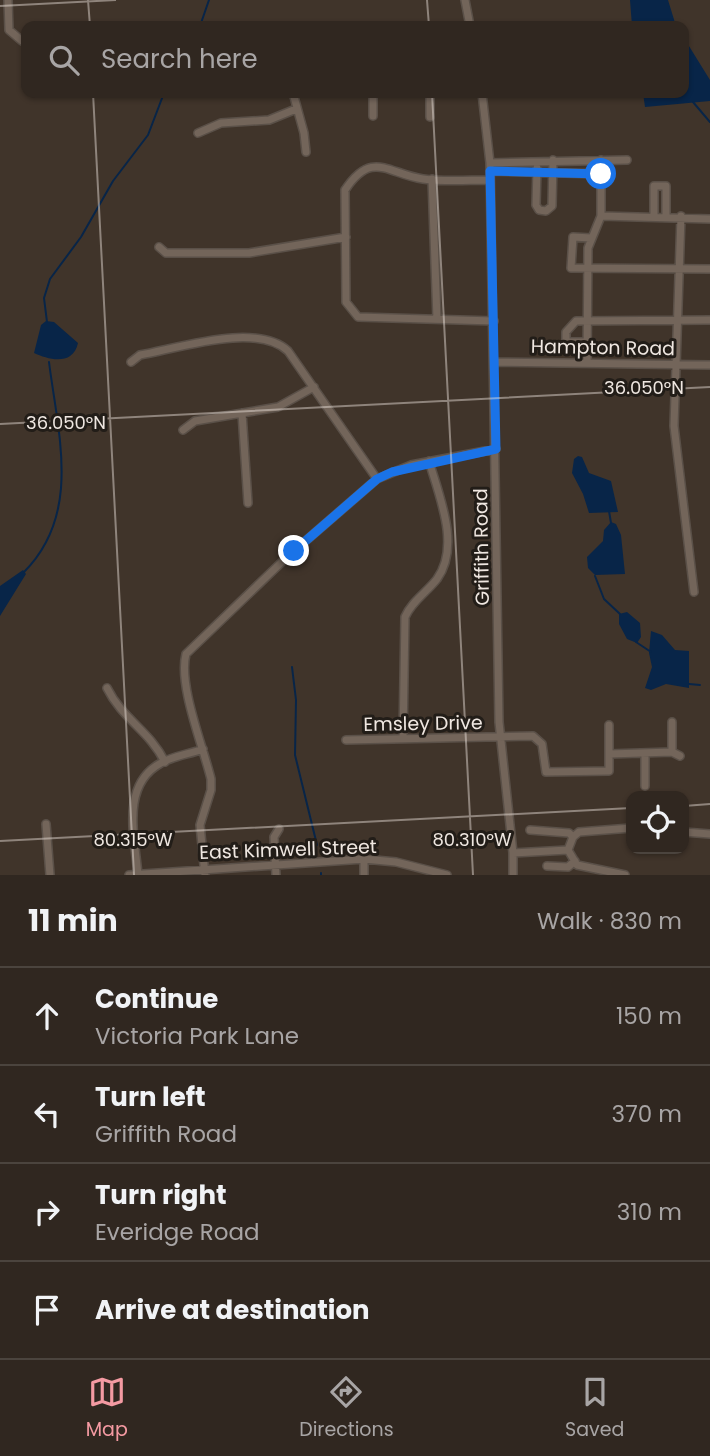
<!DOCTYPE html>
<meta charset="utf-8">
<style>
:root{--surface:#302720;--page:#382f29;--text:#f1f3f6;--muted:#a8a5a5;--line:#4b443e;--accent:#f49aa2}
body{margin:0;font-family:Poppins,sans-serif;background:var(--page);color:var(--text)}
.controls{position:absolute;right:21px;bottom:21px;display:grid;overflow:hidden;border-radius:14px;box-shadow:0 2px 5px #0004}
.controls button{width:63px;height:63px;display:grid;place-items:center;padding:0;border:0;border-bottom:2px solid var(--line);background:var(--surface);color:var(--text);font:35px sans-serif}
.stop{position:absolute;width:21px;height:21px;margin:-16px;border:5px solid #1a73e8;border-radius:50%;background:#fff}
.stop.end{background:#1a73e8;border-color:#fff;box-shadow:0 2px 7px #0008}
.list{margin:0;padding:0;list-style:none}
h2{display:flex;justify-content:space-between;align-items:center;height:91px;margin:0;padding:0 28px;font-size:30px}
h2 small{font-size:23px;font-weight:400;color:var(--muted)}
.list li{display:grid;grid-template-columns:46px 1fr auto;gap:21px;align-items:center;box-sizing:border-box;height:98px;padding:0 28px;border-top:2px solid var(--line)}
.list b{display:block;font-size:26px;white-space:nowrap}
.list p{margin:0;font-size:23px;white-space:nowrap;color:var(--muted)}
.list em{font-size:23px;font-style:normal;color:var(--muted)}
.icon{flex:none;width:38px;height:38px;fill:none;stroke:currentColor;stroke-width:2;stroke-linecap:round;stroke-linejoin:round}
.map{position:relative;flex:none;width:710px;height:875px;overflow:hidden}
.search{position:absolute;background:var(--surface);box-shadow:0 2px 5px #0004;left:21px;right:21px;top:21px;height:77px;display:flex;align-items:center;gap:18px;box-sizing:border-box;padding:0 24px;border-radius:14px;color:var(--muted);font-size:26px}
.sheet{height:483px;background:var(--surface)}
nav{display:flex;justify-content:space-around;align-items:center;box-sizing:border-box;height:98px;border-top:2px solid var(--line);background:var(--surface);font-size:19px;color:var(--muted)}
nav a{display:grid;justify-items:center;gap:4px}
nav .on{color:var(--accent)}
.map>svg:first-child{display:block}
.water{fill:#082548}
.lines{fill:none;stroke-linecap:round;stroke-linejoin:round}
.stream{stroke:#082548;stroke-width:2}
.minor-casing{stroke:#5a5048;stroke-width:10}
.minor{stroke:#73655a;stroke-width:7}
.route{stroke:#1a73e8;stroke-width:9}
.ticks{fill:none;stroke:#efe7e1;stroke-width:2;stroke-opacity:0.45}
.labels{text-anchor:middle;stroke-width:6;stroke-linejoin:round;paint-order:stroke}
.street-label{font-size:19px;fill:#efe7e1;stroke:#221d18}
.ticks-label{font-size:18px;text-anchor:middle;fill:#efe7e1;stroke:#221d18;stroke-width:6;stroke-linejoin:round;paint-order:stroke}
</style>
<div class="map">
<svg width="710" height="875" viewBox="0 0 710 875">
<rect width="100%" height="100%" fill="#40342a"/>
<!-- water -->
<path class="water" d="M 630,0 L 668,0 L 676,26 L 632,26 Z
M 684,38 L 710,80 L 710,101 L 645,107 L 643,93 L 684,93 Z
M 46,321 L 54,322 L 78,343 C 73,366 49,360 34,353 L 41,325 Z
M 578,456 L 582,457 L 589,473 L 611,481 L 618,512 L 589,513 L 583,494 L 572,473 L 574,459 Z
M 611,522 L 616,524 L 621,535 L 625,574 L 595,575 L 588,568 L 587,557 L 603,541 L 604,530 Z
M 23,570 L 26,574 L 0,616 L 0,586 Z
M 627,612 L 640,623 L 641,637 L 637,643 L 627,639 L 619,624 L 619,614 Z
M 651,631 L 662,635 L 675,650 L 689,651 L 689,688 L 666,684 L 651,690 L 645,688 L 652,667 L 649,653 Z"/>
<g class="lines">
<!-- stream -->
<path class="stream" d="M 200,26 L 209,0
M 693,102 L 710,122
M 47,322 L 44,298 L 50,279 L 81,237 L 113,181 L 148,135 L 164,93
M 609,511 L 611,523
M 24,572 C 82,514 58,434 49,362
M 595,576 L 604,599 L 620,614
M 636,642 L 651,652
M 292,667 L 296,700 L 295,755 L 317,845
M 689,684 L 700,685
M 321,873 L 321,875"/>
<defs>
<path id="minor" d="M 8,0 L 9,30 L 22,41 L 26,41
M 465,0 L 470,26
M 293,93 L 304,133 L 306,152
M 373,93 L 373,116
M 482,93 L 490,163 L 499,722 L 513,853 L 513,875
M 430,117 L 430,93
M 198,133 L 221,123 L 269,120 L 296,109
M 490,163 L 627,160
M 537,168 L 536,205 L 539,210 L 546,211 L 552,206 L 553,160
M 490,171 L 602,174
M 432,179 L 437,319
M 490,180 C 468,180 445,182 423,179 C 388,174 372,149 345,190 L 346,302 L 358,317 L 494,321
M 601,216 L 710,219
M 654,216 L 654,186 L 666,186 L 666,216
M 681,216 L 674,426 L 694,592
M 591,238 L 573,237 L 571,268 L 710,269
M 159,247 L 166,253 L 249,253 L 346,237
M 587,342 L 566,342 L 566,332 L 576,321 L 710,320
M 131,362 L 140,355 C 179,348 257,322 288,351 L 377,479
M 495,362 L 710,365
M 587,362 L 588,248 L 601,216 L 601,160
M 242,413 L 248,503
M 183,430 L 195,421 L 278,407 L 314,387
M 107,688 C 123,720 149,730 165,762
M 672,722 L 672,752
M 403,738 L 405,617 C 412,601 426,593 437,579 C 461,546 439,496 429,461
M 346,740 L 533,736 L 542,744 L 546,772 L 609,771 L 609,725
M 645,753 L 645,786
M 609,754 L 672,752 L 680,756
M 46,824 L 50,875
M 530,830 L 569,833 L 573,837
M 684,832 L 710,834
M 513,853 L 568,850
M 364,859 L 364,875
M 547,866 L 568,867 L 575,861
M 129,875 L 364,859 L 396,862 L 447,875
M 138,875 C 135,838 120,785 161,763 C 173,756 190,754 203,749
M 205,875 L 200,825 L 211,790 L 211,779 C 203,746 178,685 186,654 L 286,558 L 377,479 L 411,465 L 496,449
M 276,875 L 274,837 L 279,829
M 625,875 L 577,865 L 568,850 L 573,837 L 579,832 L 631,828"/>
</defs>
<!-- minor casing -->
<use href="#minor" class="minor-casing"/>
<!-- minor -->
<use href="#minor" class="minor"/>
</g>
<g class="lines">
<!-- route -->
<path class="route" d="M 294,551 L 377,479 L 392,472 L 496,449 L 490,171 L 601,174"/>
</g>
<!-- ticks -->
<path class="ticks" d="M 88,0 L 90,26M 427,0 L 429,26M 0,6 L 116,0M 93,93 L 134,875M 432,93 L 473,875M 0,424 L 710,387M 684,806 L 710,804M 0,841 L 631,808"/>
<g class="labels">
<!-- street labels -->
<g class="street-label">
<text transform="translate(603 347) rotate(1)" y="7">Hampton Road</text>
<text transform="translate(481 547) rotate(-91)" y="7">Griffith Road</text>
<text transform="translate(423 723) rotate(-1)" y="7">Emsley Drive</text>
<text transform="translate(288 849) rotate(-2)" y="7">East Kimwell Street</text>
</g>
</g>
<g class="ticks-label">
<text x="644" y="394">36.050°N</text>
<text x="66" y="429">36.050°N</text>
<text x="133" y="846">80.315°W</text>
<text x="472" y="846">80.310°W</text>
</g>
</svg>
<div class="controls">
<button><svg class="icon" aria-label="locate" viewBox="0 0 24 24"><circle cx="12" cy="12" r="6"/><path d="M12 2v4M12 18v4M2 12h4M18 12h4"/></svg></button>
</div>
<div class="stop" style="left:601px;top:174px"></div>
<div class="stop end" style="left:294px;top:551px"></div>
<div class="search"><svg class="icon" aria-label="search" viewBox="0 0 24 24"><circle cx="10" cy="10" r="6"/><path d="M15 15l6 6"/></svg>Search here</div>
</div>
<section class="sheet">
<h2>11 min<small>Walk · 830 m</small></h2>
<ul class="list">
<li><svg class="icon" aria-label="ahead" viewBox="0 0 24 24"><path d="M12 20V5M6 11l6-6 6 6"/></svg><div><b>Continue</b><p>Victoria Park Lane</p></div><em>150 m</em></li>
<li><svg class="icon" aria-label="left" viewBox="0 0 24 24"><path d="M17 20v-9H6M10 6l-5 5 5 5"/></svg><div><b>Turn left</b><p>Griffith Road</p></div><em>370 m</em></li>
<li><svg class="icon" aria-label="right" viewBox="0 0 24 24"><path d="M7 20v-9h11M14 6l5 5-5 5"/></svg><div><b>Turn right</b><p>Everidge Road</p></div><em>310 m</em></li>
<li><svg class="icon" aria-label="arrive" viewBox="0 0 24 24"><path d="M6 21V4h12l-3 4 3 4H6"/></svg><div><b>Arrive at destination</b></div></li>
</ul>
</section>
<nav>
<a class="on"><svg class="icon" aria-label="map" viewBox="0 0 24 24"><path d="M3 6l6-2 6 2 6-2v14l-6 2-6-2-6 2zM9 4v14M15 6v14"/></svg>Map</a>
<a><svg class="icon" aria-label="directions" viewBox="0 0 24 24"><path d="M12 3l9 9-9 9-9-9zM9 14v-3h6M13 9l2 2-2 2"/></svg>Directions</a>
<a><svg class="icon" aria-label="saved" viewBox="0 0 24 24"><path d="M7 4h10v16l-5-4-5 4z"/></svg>Saved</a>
</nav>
